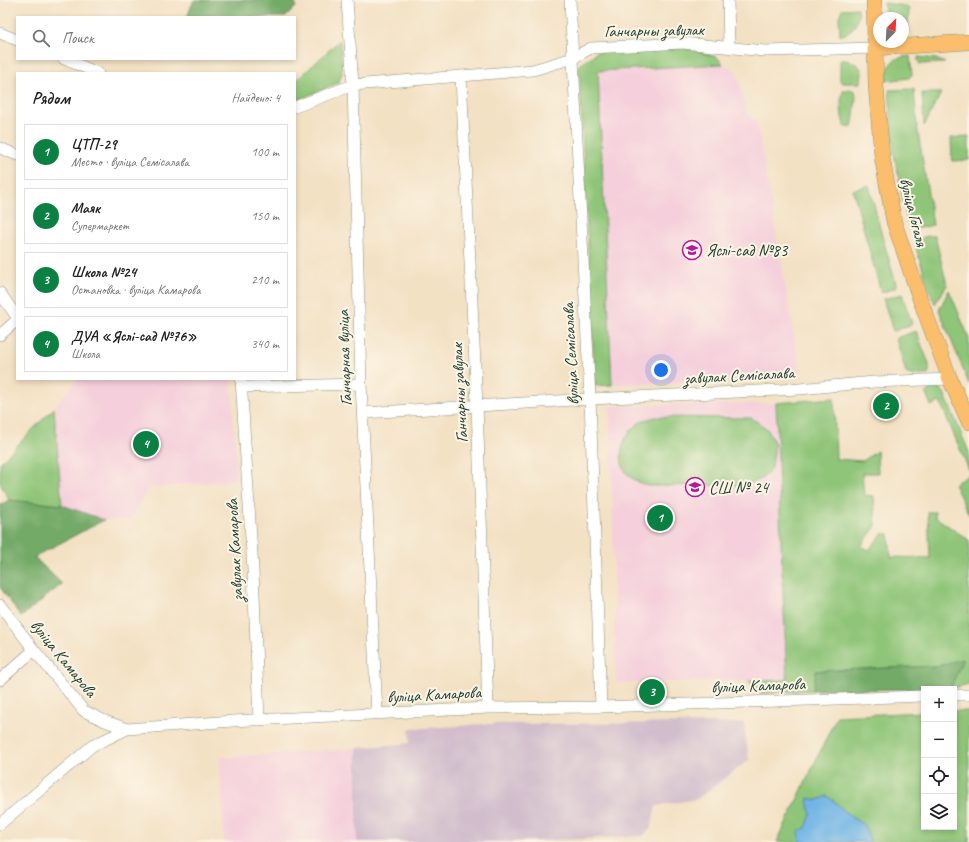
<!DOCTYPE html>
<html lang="ru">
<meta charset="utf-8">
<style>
:root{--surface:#fff;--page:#f2f2f2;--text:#202124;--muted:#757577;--line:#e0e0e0;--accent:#0b8043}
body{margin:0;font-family:Caveat,sans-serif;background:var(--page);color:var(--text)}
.controls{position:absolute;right:12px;bottom:12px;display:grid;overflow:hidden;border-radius:0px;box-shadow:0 2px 6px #0003}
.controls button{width:36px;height:36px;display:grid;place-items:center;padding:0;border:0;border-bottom:1px solid var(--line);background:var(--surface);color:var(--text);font:20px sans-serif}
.compass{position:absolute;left:873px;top:12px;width:36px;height:36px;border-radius:50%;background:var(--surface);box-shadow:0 2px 6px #0003;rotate:24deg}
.you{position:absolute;left:661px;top:370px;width:14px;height:14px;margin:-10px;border:3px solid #fff;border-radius:50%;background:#1a73e8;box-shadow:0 0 0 6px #1a73e833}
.badge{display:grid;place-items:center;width:26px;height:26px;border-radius:50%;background:var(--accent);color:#fff;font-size:13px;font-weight:700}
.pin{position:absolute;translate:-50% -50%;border:2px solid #fff;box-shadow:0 1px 4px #0006}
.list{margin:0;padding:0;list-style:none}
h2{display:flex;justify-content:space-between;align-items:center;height:52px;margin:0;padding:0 16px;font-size:17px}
h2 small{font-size:13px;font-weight:400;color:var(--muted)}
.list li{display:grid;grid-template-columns:26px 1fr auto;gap:12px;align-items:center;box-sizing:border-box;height:56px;margin:0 8px 8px;padding:0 8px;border:1px solid var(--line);border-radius:0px}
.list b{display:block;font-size:15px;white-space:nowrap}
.list p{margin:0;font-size:13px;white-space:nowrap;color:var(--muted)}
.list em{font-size:13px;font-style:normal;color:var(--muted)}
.icon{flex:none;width:22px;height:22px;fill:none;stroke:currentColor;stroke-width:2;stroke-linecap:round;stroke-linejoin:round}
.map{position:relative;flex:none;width:969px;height:842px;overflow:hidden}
.search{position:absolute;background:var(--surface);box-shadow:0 2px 6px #0003;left:16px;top:16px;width:280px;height:44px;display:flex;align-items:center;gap:10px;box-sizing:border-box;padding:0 14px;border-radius:0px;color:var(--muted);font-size:15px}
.panel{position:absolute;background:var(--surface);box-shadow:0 2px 6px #0003;left:16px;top:72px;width:280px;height:308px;border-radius:0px}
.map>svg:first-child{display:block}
.built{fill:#f5cfdb}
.industrial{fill:#d1bdcc}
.green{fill:#8fc578;stroke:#578156}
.forest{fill:#73aa68;stroke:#49744e}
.water{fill:#70b4e6;stroke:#48788d}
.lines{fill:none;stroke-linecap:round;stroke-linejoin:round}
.minor-casing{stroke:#898f7c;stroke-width:12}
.major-casing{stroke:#898f7c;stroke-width:16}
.minor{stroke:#fff;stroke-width:11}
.major{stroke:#fabe6d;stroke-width:15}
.labels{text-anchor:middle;stroke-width:4;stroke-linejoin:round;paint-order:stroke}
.street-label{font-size:17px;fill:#1f3d34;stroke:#fcf5e5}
.poi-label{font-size:17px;fill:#1f3d34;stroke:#fcf5e5;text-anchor:start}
</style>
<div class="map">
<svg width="969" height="842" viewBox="0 0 969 842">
<rect width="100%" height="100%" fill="#fcf5e5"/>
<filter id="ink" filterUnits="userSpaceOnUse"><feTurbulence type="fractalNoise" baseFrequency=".025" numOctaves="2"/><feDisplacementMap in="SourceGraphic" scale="8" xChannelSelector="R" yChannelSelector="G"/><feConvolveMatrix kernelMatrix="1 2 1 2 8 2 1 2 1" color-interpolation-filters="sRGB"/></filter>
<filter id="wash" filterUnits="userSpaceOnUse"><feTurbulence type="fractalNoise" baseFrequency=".012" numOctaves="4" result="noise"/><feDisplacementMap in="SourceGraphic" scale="16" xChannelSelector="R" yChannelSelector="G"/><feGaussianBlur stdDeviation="0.9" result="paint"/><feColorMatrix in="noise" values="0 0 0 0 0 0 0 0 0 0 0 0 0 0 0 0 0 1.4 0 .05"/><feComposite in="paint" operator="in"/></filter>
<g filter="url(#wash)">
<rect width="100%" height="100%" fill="#f3e1c4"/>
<!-- built -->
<path class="built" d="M 723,64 L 737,71 L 746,113 L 757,122 L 801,377 L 612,385 L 598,71 Z
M 77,379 L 231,379 L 237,480 L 148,488 L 131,520 L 104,520 L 62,505 L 54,408 Z
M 776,403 L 782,568 L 787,680 L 616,683 L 610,406 Z
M 357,748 L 357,842 L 224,842 L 220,758 Z"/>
<!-- industrial -->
<path class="industrial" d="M 744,723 L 749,760 L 697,799 L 656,806 L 651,828 L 643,836 L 513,842 L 357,842 L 357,748 L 410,743 L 409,729 L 487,724 Z"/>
<!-- green -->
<path class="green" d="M 884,3 L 907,6 L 909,9 L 908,32 L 903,32 L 903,18 L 886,18 Z
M 858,8 C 860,22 853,32 840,36 L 839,17 L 842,9 Z
M 340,40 L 342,74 L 338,83 L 295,101 L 295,82 Z
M 681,47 L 717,57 L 723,64 L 598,71 L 612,385 L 595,386 L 579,66 L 597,52 Z
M 910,56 L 912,75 L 909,78 L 886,81 C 888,62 892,58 910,56 Z
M 918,57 L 936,59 L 945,63 L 920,64 L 918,61 Z
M 840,60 C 848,59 860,63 862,72 C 862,75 861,80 861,83 L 842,83 L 840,80 Z
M 914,89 L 917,125 L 933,225 L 915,229 L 908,223 L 894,155 L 889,90 Z
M 844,90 L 853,90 L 855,91 L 856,97 L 853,123 L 852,126 L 845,127 C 841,120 839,96 844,90 Z
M 922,93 L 941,93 L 924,126 Z
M 969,137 L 969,160 L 952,161 L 951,138 Z
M 869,185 L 882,236 L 897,287 L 881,293 L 853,190 Z
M 928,236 L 935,236 L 947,285 L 935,304 L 930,293 L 916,248 C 918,240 920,238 928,236 Z
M 949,290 L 969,338 L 969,384 L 939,310 Z
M 902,294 L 912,324 L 910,326 L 893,331 L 883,299 Z
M 916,331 L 929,364 L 929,372 L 927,375 L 910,375 L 906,373 L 896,338 Z
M 932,386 C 938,385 940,388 944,393 L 969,452 L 969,470 L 940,402 L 931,406 L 926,393 Z
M 834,398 L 836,459 L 863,461 L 877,451 L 878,473 L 862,473 L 864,495 L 874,496 L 876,526 L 861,546 L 869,550 L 882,534 L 889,534 L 891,557 L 930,558 L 928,512 L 935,512 L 935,517 L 969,540 L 969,684 L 950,689 L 963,659 L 938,666 L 816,671 L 813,690 L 760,693 L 749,681 L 787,680 L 782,568 L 776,403 Z
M 54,408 L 62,505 L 9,500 L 0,483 L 0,463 Z
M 656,417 L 751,418 L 759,423 L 768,430 L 775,444 L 772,468 L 762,479 L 746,485 L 648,486 C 640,483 630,479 625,471 C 615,453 626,429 644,420 C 647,419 652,418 656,417 Z
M 969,475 L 969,515 L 954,484 Z
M 954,711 L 969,711 L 969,842 L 777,842 L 837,716 L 924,712 L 924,827 L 954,827 Z"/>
<!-- forest -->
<path class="forest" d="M 194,0 L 295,0 L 296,7 L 286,17 L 187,17 Z
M 9,500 L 62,505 L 104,520 L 34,557 L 62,584 L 21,617 L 0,587 L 0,505 Z
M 963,659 L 950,689 L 813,690 L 816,671 L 938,666 Z"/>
<!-- water -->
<path class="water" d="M 827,796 L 835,802 L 850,816 L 864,825 L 871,842 L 800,842 L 799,831 L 806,828 L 811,814 L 808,807 L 809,798 L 818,800 Z"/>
</g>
<g filter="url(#ink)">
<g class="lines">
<defs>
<path id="minor" d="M 347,0 L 353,85 L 361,384 L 377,714
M 570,0 L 590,399 L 601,707
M 728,0 L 729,47
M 0,33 L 17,40
M 64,59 L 98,73
M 461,77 L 477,406 L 488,708
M 295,107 L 353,85 L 533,70 L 573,58 L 591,48 L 683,43 L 765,51 L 875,48
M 0,148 L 17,155
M 0,293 L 17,317
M 0,335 L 17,320
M 241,379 L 253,570 L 259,720
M 242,387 L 361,384
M 363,413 L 590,399 L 799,389 L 874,382 L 950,379
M 0,605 L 34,650 L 84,711 L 105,721 L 127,729 L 233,721 L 488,708 L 601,707 L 924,696
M 0,680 L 34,650
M 954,695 L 969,695
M 0,824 L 92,746 L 127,729"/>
<path id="major" d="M 874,0 L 876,86 L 882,157 L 894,222 L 920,299 L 950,379 L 969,422
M 875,48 L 969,42"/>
</defs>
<!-- minor casing -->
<use href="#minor" class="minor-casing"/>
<!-- major casing -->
<use href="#major" class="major-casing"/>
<!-- minor -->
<use href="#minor" class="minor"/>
<!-- major -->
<use href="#major" class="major"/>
</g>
</g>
<!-- icons -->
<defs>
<symbol id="school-ring" viewBox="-11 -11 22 22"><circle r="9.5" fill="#fcf5e5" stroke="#b5179e" stroke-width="1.5"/><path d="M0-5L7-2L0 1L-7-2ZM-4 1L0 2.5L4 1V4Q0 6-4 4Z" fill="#b5179e"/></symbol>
</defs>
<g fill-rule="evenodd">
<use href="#school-ring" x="681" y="239" width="22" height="22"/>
<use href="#school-ring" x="684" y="476" width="22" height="22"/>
</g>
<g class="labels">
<!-- street labels -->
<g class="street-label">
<text transform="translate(654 30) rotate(-1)" y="6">Ганчарны завулак</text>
<text transform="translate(914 212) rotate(76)" y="6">вуліца Гогаля</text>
<text transform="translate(570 354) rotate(-93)" y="6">вуліца Семісалава</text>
<text transform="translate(344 358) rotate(-92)" y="6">Ганчарная вуліца</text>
<text transform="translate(739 375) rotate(-3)" y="6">завулак Семісалава</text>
<text transform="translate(459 393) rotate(-93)" y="6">Ганчарны завулак</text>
<text transform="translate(234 550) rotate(-93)" y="6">завулак Камарова</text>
<text transform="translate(64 658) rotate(51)" y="6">вуліца Камарова</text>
<text transform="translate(758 685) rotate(-2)" y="6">вуліца Камарова</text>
<text transform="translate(434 694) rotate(-3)" y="6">вуліца Камарова</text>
</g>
<!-- poi labels -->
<g class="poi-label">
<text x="706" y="256">Яслі-сад №83</text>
<text x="709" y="493">СШ № 24</text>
</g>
</g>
</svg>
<div class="controls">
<button>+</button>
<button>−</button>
<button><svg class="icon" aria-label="locate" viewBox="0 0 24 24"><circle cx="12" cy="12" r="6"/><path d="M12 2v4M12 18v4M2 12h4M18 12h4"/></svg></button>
<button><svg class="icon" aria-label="layers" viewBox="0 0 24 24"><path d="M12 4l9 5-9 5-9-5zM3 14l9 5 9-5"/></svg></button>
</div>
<svg class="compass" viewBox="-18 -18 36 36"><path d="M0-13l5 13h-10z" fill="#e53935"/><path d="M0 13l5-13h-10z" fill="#757577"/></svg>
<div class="you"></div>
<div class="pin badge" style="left:660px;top:518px">1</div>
<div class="pin badge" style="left:886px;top:406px">2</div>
<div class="pin badge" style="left:652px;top:692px">3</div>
<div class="pin badge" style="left:146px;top:444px">4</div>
<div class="search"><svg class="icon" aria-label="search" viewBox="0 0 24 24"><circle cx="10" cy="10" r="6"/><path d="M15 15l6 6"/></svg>Поиск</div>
<section class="panel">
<h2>Рядом<small>Найдено: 4</small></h2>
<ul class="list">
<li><span class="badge">1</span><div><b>ЦТП-29</b><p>Место · вуліца Семісалава</p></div><em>100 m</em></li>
<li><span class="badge">2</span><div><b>Маяк</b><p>Супермаркет</p></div><em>150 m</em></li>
<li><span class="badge">3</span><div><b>Школа №24</b><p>Остановка · вуліца Камарова</p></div><em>210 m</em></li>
<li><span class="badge">4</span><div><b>ДУА «Яслі-сад №76»</b><p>Школа</p></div><em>340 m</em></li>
</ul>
</section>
</div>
